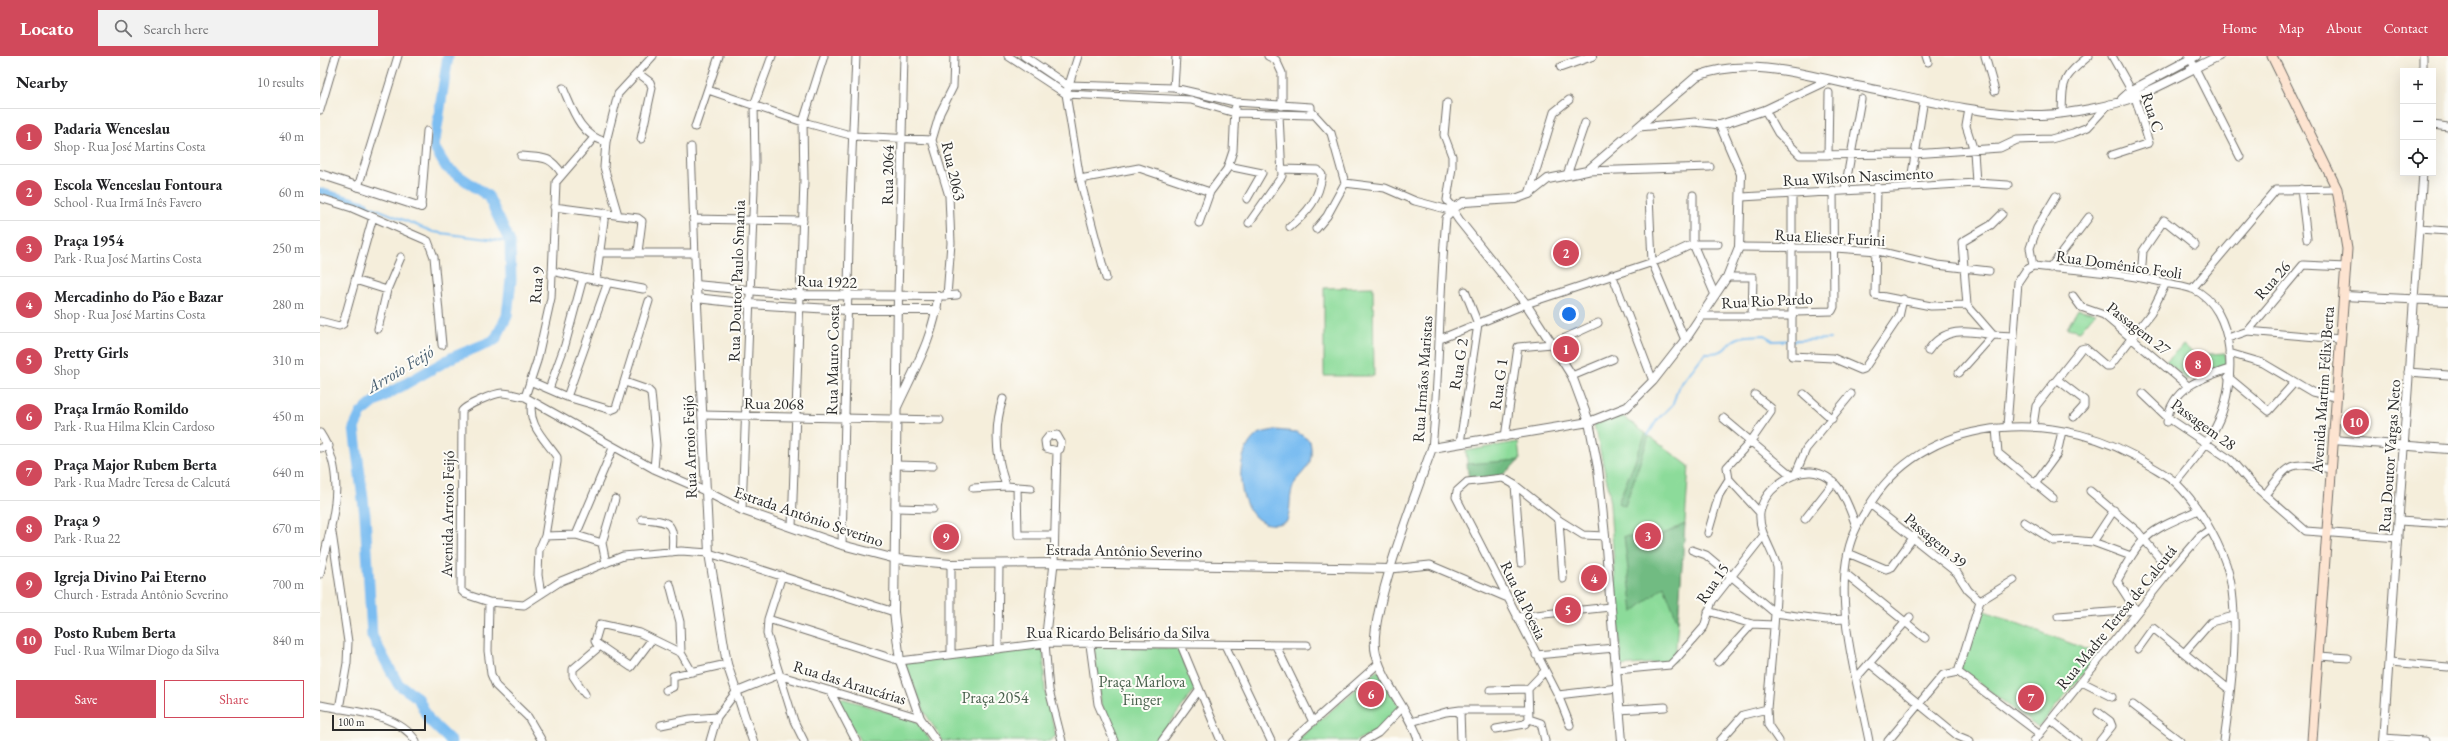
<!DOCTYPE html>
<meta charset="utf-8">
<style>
:root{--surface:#fff;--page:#f2f2f2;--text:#202124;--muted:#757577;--line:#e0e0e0;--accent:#d1495b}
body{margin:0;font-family:"EB Garamond",serif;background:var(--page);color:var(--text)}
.controls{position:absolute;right:12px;top:12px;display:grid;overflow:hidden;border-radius:0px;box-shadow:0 4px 16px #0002}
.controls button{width:36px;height:36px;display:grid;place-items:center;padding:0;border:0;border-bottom:1px solid var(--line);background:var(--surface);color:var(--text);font:20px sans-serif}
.scale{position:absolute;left:12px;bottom:10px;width:94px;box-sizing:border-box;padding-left:4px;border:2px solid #2b2b2b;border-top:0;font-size:11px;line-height:14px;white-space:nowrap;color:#2b2b2b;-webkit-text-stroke:3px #fdfcf7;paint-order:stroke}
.you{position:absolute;left:1249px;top:258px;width:14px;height:14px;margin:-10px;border:3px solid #fff;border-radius:50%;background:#1a73e8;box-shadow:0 0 0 6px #1a73e833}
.badge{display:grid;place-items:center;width:26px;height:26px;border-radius:50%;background:var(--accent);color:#fff;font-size:13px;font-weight:700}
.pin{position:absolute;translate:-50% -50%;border:2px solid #fff;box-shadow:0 1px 4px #0006}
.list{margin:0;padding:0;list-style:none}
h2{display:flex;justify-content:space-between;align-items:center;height:52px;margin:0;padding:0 16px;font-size:17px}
h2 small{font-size:13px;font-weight:400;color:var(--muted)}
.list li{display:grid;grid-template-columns:26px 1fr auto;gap:12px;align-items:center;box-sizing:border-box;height:56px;padding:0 16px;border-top:1px solid var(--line)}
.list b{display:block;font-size:15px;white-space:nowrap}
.list p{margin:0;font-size:13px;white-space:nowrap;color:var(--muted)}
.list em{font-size:13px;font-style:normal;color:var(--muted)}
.actions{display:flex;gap:8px;padding:12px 16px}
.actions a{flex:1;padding:9px 0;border:1px solid var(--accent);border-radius:0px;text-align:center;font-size:14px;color:var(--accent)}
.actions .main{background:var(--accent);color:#fff}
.icon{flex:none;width:22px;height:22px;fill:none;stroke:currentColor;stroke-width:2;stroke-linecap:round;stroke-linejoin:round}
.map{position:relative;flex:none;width:2128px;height:685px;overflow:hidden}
header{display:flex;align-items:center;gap:24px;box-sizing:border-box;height:56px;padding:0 20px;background:var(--accent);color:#fff}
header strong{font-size:19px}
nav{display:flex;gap:22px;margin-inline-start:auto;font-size:14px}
.search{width:280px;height:36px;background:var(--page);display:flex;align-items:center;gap:10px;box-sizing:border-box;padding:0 14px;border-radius:0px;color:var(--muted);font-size:15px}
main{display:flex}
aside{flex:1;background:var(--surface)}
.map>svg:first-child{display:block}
.green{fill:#8cdb9a;stroke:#5c8362}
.forest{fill:#71bb82;stroke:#4e7356}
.water{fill:#7cbdf1;stroke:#54748e}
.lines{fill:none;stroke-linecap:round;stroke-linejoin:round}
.stream{stroke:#7cbdf1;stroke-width:2}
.canal{stroke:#7cbdf1;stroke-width:7}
.river{stroke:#7cbdf1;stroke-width:11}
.minor-casing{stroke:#726f69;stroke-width:9}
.tertiary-casing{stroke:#726f69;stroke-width:10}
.secondary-casing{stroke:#726f69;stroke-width:11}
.minor{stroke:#fff;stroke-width:7}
.tertiary{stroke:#fff;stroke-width:8}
.secondary{stroke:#fde4d1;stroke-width:9}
.labels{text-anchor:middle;stroke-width:4;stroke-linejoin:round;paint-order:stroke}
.street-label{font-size:16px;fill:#2b2b2b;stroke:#fdfcf7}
.park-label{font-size:16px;fill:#48604c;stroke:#fdfcf7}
.water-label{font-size:17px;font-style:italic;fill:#475e70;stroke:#fdfcf7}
</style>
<header>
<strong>Locato</strong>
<div class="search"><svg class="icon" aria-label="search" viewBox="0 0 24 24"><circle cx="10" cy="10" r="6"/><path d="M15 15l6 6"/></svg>Search here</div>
<nav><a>Home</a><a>Map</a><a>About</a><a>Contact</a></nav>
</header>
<main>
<aside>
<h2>Nearby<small>10 results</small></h2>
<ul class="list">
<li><span class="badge">1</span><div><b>Padaria Wenceslau</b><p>Shop · Rua José Martins Costa</p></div><em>40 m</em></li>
<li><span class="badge">2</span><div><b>Escola Wenceslau Fontoura</b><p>School · Rua Irmã Inês Favero</p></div><em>60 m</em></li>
<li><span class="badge">3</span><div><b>Praça 1954</b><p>Park · Rua José Martins Costa</p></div><em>250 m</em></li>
<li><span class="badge">4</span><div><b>Mercadinho do Pão e Bazar</b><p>Shop · Rua José Martins Costa</p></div><em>280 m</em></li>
<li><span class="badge">5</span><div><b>Pretty Girls</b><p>Shop</p></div><em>310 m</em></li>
<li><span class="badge">6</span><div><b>Praça Irmão Romildo</b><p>Park · Rua Hilma Klein Cardoso</p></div><em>450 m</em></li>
<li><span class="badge">7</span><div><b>Praça Major Rubem Berta</b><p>Park · Rua Madre Teresa de Calcutá</p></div><em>640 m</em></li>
<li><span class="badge">8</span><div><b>Praça 9</b><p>Park · Rua 22</p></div><em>670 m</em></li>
<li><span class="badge">9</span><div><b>Igreja Divino Pai Eterno</b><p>Church · Estrada Antônio Severino</p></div><em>700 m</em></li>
<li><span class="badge">10</span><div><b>Posto Rubem Berta</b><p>Fuel · Rua Wilmar Diogo da Silva</p></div><em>840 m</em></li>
</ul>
<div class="actions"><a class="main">Save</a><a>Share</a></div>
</aside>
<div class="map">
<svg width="2128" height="685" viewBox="0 0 2128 685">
<rect width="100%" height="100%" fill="#fdfcf7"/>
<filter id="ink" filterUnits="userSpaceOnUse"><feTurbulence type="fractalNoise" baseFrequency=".025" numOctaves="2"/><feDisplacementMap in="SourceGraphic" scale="8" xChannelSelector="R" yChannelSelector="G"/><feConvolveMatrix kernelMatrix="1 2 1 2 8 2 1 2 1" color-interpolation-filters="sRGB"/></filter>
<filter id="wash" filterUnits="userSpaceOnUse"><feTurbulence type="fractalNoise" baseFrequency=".012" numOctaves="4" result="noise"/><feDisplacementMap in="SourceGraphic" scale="16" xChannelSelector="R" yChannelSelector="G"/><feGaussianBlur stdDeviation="0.9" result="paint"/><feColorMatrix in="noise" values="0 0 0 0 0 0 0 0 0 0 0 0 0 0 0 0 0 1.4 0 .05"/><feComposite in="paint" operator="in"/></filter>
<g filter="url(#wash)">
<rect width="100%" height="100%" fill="#f5eedb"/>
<!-- green -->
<path class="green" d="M 1053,231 L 1054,320 L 1004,320 L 1004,232 Z
M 1758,253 L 1775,257 L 1760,275 L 1747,272 Z
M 1863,289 L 1877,299 L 1905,297 L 1906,312 L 1882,312 L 1867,324 L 1846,305 Z
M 1301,359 L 1369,410 L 1355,605 L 1301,610 L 1289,434 L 1274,369 Z
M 1198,386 L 1200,404 L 1181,420 L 1149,424 L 1146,395 Z
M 1662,554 L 1779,598 L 1718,672 L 1640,612 L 1649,584 Z
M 723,590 L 725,635 L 736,680 L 729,685 L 623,685 L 605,657 L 584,606 Z
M 774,591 L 858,592 L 875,633 L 837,685 L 798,685 L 781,647 Z
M 1058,614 L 1080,651 L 1060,674 L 1035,685 L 976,685 Z
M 515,640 L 596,665 L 611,685 L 540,685 Z"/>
<!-- forest -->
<path class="forest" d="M 1326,377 L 1329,380 L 1305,450 L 1298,447 Z
M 1200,404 L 1181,420 L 1149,424 L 1147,408 Z
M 1365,468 L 1358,566 L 1344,530 L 1313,556 L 1304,480 L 1335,482 Z"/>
<!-- water -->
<path class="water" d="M 955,374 L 977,376 L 990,385 C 996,416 978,413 972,434 C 969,444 971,454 967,465 C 921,486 906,402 937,379 C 941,376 950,375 955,374 Z"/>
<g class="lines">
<!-- stream -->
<path class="stream" d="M 45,148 L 113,176 L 190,186
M 1328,379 L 1337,364 L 1353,348 L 1358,332 L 1385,297 C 1411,298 1403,288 1418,282 C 1426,279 1436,280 1444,279 L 1454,285 L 1510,283"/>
<!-- canal -->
<path class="canal" d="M 0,135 L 45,148"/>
<!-- river -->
<path class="river" d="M 128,0 L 114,91 L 126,111 L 168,140 L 190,186 L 191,224 L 187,260 L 175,284 L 133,301 L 57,344 L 41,357 L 34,372 L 45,459 L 52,580 L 78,628 L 98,642 L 109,664 L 131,685"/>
</g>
</g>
<g filter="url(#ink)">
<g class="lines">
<defs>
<path id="minor" d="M 688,0 L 746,38 L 871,44 L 915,57 L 991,59 L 991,51 L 915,46 L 854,32 L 747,29 L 704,0
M 758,0 L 746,38 L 760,123 L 786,222
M 948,0 L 956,4 L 962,17 L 962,50
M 1606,0 L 1608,6
M 1665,0 L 1675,35
M 1869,0 L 1920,101
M 2103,0 L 2103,15
M 318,17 L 330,26 L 332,32 L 321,83
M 243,32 C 253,55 260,79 286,86
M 854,32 L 856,0
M 388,34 L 483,66 L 534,80 L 612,84
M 1127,47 L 1124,79 L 1132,100 L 1132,112 L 1127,144 L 1134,152
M 1649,53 L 1646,70 L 1654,95 L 1656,127
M 0,54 L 16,0
M 1445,54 L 1458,77 L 1480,99 L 1593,98 L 1680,92 L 1697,84 L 1731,83 L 1753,77 L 1768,71 L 1789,48
M 992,56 L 1011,77 L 1025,127 L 1065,132 L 1095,145 L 1133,155
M 1742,57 C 1743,23 1742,22 1769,0
M 2113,69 L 2128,71
M 375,71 L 399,0
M 1319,71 L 1375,66 L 1400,69
M 371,91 L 376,229
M 1508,99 L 1509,37
M 1792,99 L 1829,87 L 1815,41 L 1792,0
M 201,100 C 222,102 230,99 242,118
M 908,110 L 942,117 L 927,143
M 961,113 L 998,114 L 1002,119 C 999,143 988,156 970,171
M 1267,115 L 1390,111
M 1247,119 L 1265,67
M 760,123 L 819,112 L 890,136
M 1590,130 L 1604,43
M 38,131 L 78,0
M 1557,131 L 1555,239 L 1611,250 L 1647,249 L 1673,279 L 1694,280
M 1525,133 L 1541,43
M 1981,133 L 1987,183
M 1472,137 L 1472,300 L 1513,302 L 1541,314 L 1544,313 L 1579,261 L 1583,243
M 1209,138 L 1234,56 L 1249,44
M 1373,139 L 1373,188 L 1395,239
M 1329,140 L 1332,206 L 1365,284
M 1422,141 L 1656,127 L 1688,129
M 0,142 L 32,152 L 108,185 L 114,201 L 122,289
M 101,151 L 107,75
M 234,151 L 318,162 L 322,165 L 318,196
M 298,159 L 284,111 L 286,86 L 298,38 L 333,0
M 373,163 L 483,165
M 879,167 L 890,136 L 907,113 L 913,95 L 915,52
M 929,167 L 962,120 L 959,59
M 996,173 L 1007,160 L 1025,127
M 2099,173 L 2128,175
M 1419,191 L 1515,192 L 1558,195 L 1617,209 L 1669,215
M 279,197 L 375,197
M 1713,210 L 1710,192 L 1717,172 L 1736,140
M 1730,212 L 1769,161
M 1292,218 L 1333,325
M 1407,221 L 1433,221 L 1432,261
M 263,222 L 323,233
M 1821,222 L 1823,195 L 1844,164 L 1875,189
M 35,224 L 67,234
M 276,224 L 285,157
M 1872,233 L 1956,134 L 2017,133
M 578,239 L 584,0
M 623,240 L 637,239
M 627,240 L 631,187 L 629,140 L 612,84 L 620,57 L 633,31 L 634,0
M 1753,240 L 1761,251 L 1784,259 L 1868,330
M 2094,243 L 2103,117
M 1647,249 L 1642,186 L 1671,169 L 1682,158
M 1382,260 L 1471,260 L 1476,256 L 1512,255 L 1514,251 L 1513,134
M 0,265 L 19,270 L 23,268 L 53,161
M 58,273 L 67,234 L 81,201
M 1928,275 L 2020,283
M 1908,282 L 1928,275 L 1983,209 L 2026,211
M 1120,283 L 1206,248 L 1339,204 L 1373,188 L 1398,188
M 1608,295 C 1624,270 1648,275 1673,279
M 1909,297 L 1943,307 L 1992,336 L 2015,341
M 2088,316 L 2128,319
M 1639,317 L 1673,279
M 1252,320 L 1293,303
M 1908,321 L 1949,355 L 1975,326
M 1738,324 L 1764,344 L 1764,350 L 1754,361
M 210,325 L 247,341 L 288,226
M 305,326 L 328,334 L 331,337 L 336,389 L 334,413
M 229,333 L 245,289 L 263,222 L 232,215
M 1484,338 L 1512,363
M 1823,338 L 1847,361 L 1911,404 L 1929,425 L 1986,475 L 2078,482
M 1435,339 L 1451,352 L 1451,356 L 1431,385 L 1407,411 L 1409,423 L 1440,457
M 205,341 L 217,305 L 231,242 L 236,126 L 273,83
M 247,341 L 291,354 L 296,352 L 329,245
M 683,343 C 673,373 676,401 686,430
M 212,345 C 207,369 224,382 237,401 L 237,406 L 225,480 L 219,494 L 218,519 L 221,538
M 382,359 L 620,364
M 1403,362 L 1472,420
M 1847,366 C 1851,332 1881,322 1909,313
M 1687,370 L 1698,226 L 1706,214 L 1713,210 C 1757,214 1803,217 1846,227 C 1854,229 1865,230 1873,233 C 1917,253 1916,327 1899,364 C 1889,387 1871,407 1856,426
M 1713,370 L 1716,350 L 1761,293 L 1765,292 L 1786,310 L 1790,310 L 1831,257 L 1846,227
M 1676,372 L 1678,397 L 1733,442
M 0,377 C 30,423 10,469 0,518
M 1185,381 L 1198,291 L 1232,288 L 1278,267
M 1140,387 L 1158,268 L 1145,235
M 0,392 L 9,390
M 1112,392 C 1120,315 1119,238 1126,162 L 1133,155
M 737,395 L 726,392 L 725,385 L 729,380 L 737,379 L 741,386 L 740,393 L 737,395 L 734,507 L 725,587 L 729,634 L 742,685
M 576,409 L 613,410
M 1475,419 L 1486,393 L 1531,338
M 1715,428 L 1737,398 L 1742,375
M 1195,429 L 1201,507
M 697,431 L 698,479 L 734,479
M 653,432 L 686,430 L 711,432
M 385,435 L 334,413 L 205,341 C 197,340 190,337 182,337 C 175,337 144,350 142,355 L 141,534 L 145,538 L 169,546 L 204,549 L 241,525 L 303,500 L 361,495 L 389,497 L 574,556
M 1770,435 L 1818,476 L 1850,515
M 1945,439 C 1971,405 1968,406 2011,413
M 1550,448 L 1637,517 L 1648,534 L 1660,545
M 576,452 L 613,453
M 422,454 L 435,105 L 434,49 L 452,0
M 322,463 C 350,465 355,466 352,496
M 1485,463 L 1514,426
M 1239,464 L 1243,523
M 2079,465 L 2128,468
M 1704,466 L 1734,485 L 1751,484 L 1773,486 L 1794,454
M 11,470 L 28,586 L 27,607 L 19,653
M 472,471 L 484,125 L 483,66 L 504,0
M 1388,477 L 1399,439 L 1409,423
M 256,479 L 282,487
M 225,480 L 256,479 L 293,392
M 1773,486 L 1811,500
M 522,489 L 530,145 L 536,0
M 1372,494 L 1386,499 L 1455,557 L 1506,564 L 1526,563
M 1528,497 L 1566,513 L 1572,511 L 1595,479
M 286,507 L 282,487 L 295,443
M 631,508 L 631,598
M 1071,513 L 1110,509 L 1188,542
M 1526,518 L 1605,582
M 462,519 L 448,563 L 447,578 L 474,665 L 484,685
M 350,528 L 360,566 L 361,597
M 169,546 L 168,595 L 171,618 L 176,630 L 208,661 L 222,685
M 1815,553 L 1797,525 C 1805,511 1812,496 1823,485 C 1836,470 1860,463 1878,454
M 1388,555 L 1432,568 L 1454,569
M 1738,560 L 1817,554
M 1197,561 L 1290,551
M 448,563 L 580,605 L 725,587 L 987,589
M 332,583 L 311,611 L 276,587 L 275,585 L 280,568 L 320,577 L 361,597 L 372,616
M 770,589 L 778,648 L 794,685
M 861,589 L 901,685
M 905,589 L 951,685
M 956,590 L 993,666
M 678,593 L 679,508
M 1818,593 L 1833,572 L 1910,634
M 1864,597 L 1891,566 L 1914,560
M 1216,599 L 1295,592
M 1999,600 L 2028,602
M 1398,606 L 1432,568
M 2070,606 L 2128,611
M 1549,607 L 1638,680 L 1650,685
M 1297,614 L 1350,609 L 1357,602 L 1384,571 L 1392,545 L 1444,479
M 1638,616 L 1660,545 L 1694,524
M 1537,621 L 1590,561
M 1762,626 L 1792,641
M 346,634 L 353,631 L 353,620 L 407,608
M 1170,634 L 1208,633
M 510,635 L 536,685
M 265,638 L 253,620 L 253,613 L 280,590
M 1238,639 L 1298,632
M 0,649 C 31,656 77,656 96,685
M 1813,649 L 1860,685
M 1140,654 L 1141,685
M 1299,654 L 1345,651
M 1778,656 L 1790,665 L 1792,670 L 1780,685
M 1209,663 L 1221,667 L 1225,685
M 1731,664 L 1757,685
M 1091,666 L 1126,656 L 1140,654 L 1208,654
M 341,669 L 370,663 L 397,661
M 1250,669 L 1238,639 L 1136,441 L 1137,435 L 1147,426 L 1183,422 L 1195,429 L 1239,464 L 1263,479 L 1285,480
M 1176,673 L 1205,668 L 1209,663 L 1208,633 L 1225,615
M 2064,682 L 2105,685
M 390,685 L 397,661 L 416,636 L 458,619 L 600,662
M 842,685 L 879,634
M 971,685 L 1058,608
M 1044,685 L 1058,677 L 1082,652
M 1400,685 L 1423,659 L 1447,653
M 1459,685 L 1448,669 L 1447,653 C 1450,616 1454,579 1456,542 C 1456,532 1458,520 1457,511 C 1453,494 1438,476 1440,457 C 1443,435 1470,415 1491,416 C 1519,418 1528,448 1536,470
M 1549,685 C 1538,628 1515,553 1528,496 C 1532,477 1541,462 1552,445 C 1612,353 1746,353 1831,410 C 1839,415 1849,420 1856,427 C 1877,447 1896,480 1906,508 C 1922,555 1911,636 1904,685
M 1568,685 L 1623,619 L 1638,616 L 1720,678
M 1714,685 L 1850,515 L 1879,481 L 1889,474"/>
<path id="tertiary" d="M 1241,11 L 1272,0
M 1802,43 L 1812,34 L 1876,0
M 0,118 L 101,151
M 578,239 L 574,556 L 580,605 L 600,662 L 616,685
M 2024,240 L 2128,245
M 376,242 L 430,248 L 528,254 L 617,254
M 2013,384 L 2128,393
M 385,435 L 422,454 L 522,489 L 576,503 L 631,508 L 734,507 L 1071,513
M 433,685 L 407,608 L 389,497 L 376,229 L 481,239 L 618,240 C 615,279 593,316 577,351
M 1099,685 C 1089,654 1064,630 1056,598 C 1046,562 1098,433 1112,392 L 1269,366 L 1307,351 L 1333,325 L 1365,284 L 1407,221 L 1419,191 L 1421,118 L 1400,69 L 1445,54 L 1509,24
M 1302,685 L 1285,480 L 1278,412 L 1269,366 L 1252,320 L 1232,288 L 1206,248 L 1139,164 L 1133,155 L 1134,152 L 1144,146 L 1195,143 L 1209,138 L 1228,123 L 1267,115 L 1377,20 C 1428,0 1490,20 1542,31 C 1598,43 1665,60 1722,59 C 1747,58 1794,50 1817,40 C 1845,29 1871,13 1899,0
M 2063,685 L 2094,243"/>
<path id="secondary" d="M 1952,0 L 2017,133 L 2027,193 L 1992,685"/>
</defs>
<!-- minor casing -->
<use href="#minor" class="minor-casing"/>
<!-- tertiary casing -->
<use href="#tertiary" class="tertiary-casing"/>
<!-- secondary casing -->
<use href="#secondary" class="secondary-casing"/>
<!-- minor -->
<use href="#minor" class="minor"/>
<!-- tertiary -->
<use href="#tertiary" class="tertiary"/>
<!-- secondary -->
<use href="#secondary" class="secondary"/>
</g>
</g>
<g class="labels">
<!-- street labels -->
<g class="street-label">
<text transform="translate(1833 56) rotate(72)" y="6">Rua C</text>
<text transform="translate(634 115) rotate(77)" y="6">Rua 2063</text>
<text transform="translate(567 119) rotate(-89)" y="6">Rua 2064</text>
<text transform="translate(1538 120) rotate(-3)" y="6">Rua Wilson Nascimento</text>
<text transform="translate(1510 181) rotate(3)" y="6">Rua Elieser Furini</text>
<text transform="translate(1799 208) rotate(8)" y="6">Rua Domênico Feoli</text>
<text transform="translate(1952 224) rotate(-49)" y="6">Rua 26</text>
<text transform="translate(416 225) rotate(-88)" y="6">Rua Doutor Paulo Smania</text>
<text transform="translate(507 225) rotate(2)" y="6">Rua 1922</text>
<text transform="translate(216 229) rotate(-85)" y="6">Rua 9</text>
<text transform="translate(1447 244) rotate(-3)" y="6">Rua Rio Pardo</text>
<text transform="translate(1819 272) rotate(38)" y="6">Passagem 27</text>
<text transform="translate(512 304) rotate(-89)" y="6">Rua Mauro Costa</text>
<text transform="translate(1138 308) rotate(-81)" y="6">Rua G 2</text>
<text transform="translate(1102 323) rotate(-86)" y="6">Rua Irmãos Maristas</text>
<text transform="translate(1178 328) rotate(-82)" y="6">Rua G 1</text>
<text transform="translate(2002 334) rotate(-86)" y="6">Avenida Martim Félix Berta</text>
<text transform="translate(454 347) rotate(1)" y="6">Rua 2068</text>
<text transform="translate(1884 368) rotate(36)" y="6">Passagem 28</text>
<text transform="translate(369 391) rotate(-92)" y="6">Rua Arroio Feijó</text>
<text transform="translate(2069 400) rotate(-86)" y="6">Rua Doutor Vargas Neto</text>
<text transform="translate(127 458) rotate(-89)" y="6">Avenida Arroio Feijó</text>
<text transform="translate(489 460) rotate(19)" y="6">Estrada Antônio Severino</text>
<text transform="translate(1616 484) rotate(40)" y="6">Passagem 39</text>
<text transform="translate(804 494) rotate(1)" y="6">Estrada Antônio Severino</text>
<text transform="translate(1392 527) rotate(-56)" y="6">Rua 15</text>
<text transform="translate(1204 544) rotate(64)" y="6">Rua da Poesia</text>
<text transform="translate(1796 561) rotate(-51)" y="6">Rua Madre Teresa de Calcutá</text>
<text x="798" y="582">Rua Ricardo Belisário da Silva</text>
<text transform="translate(530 626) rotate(17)" y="6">Rua das Araucárias</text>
</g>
<!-- park labels -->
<g class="park-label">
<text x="822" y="631">Praça Marlova<tspan x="822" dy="18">Finger</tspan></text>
<text x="675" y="647">Praça 2054</text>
</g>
<!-- water labels -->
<g class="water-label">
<text transform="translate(80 313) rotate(-31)" y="6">Arroio Feijó</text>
</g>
</g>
</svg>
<div class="controls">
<button>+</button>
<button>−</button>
<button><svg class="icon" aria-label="locate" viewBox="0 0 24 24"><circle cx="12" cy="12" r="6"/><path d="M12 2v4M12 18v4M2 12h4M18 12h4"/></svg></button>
</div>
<div class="scale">100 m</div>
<div class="you"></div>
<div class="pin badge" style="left:1246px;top:293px">1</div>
<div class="pin badge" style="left:1246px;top:197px">2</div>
<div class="pin badge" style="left:1328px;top:480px">3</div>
<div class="pin badge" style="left:1274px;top:522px">4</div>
<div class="pin badge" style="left:1248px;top:554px">5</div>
<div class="pin badge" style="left:1051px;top:638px">6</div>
<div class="pin badge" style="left:1711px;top:642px">7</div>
<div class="pin badge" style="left:1878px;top:308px">8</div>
<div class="pin badge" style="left:626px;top:481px">9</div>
<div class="pin badge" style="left:2036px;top:366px">10</div>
</div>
</main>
